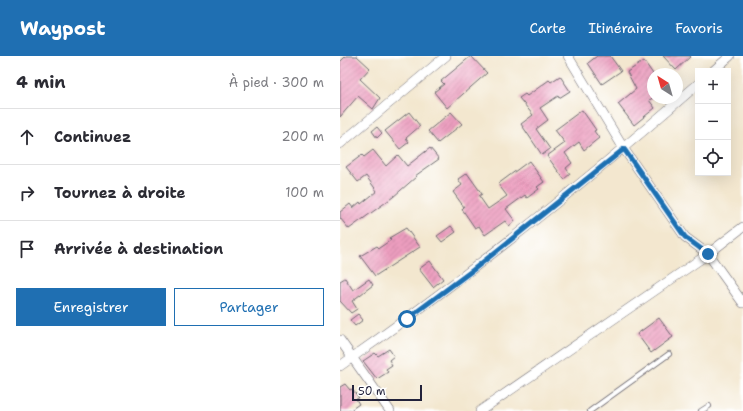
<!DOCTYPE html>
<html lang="fr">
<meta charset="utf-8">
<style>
:root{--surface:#fff;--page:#f7f7f7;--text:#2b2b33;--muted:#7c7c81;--line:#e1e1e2;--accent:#1f6fb2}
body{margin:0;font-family:"Shantell Sans",sans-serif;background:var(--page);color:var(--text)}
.controls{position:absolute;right:12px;top:12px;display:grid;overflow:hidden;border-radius:0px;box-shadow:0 4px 16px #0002}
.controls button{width:36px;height:36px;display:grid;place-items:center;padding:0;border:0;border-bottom:1px solid var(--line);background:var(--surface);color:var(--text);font:20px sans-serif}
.compass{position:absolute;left:307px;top:12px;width:36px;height:36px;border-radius:50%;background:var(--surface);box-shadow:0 4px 16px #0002;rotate:323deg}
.scale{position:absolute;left:12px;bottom:10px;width:70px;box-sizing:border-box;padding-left:4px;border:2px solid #22223b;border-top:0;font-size:11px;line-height:14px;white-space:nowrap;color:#22223b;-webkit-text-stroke:3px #fff;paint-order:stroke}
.stop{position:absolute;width:12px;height:12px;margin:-9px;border:3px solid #1f6fb2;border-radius:50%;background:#fff}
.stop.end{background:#1f6fb2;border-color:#fff;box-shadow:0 1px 4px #0008}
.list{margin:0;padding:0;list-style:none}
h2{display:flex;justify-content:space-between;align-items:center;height:52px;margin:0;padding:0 16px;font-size:17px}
h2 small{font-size:13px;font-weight:400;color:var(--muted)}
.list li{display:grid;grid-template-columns:26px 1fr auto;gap:12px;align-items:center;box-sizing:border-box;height:56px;padding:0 16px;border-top:1px solid var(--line)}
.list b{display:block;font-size:15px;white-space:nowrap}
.list em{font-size:13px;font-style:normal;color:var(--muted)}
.actions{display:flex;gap:8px;padding:12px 16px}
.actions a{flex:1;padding:9px 0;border:1px solid var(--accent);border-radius:0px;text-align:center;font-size:14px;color:var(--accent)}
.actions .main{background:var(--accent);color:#fff}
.icon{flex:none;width:22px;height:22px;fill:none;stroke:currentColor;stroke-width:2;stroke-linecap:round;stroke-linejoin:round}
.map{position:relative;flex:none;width:403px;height:355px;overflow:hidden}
header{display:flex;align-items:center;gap:24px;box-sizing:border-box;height:56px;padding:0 20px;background:var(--accent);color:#fff}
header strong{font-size:19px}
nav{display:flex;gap:22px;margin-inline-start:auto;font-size:14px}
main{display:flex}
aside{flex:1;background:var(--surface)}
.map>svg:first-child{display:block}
.building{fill:url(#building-hatch)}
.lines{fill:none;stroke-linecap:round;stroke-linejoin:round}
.lane-casing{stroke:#6b676f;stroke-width:6}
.street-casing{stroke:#6b676f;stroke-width:10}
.lane{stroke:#fff;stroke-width:4.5}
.street{stroke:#fff;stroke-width:9}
.route{stroke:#1f6fb2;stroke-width:5}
</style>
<header>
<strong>Waypost</strong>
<nav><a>Carte</a><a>Itinéraire</a><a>Favoris</a></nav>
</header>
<main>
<aside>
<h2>4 min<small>À pied · 300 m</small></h2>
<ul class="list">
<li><svg class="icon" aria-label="ahead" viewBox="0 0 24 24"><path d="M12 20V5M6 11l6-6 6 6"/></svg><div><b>Continuez</b></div><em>200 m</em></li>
<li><svg class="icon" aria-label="right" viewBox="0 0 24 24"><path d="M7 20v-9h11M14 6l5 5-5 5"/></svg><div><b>Tournez à droite</b></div><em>100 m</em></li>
<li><svg class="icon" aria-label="arrive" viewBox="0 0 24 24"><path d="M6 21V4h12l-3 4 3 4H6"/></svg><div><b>Arrivée à destination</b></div></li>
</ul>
<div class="actions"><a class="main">Enregistrer</a><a>Partager</a></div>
</aside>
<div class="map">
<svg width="403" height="355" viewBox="0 0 403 355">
<defs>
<pattern id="building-hatch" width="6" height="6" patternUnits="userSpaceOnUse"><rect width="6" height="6" fill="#ed9ebf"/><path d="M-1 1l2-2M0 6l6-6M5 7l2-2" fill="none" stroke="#c0809c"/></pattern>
</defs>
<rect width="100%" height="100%" fill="#fff"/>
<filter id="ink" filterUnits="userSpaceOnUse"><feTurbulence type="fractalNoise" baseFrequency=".025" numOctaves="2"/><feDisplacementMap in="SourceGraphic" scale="8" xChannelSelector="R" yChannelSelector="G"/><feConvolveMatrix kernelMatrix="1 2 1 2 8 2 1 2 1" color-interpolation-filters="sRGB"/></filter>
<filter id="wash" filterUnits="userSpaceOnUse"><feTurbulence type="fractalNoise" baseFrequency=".012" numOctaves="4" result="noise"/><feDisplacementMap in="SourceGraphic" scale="16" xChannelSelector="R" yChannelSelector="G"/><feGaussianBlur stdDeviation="0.9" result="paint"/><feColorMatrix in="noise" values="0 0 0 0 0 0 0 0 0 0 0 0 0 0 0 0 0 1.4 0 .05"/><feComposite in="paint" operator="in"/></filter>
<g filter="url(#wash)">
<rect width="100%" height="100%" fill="#f3e7cf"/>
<g id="blocks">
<!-- building -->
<path class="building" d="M 6,0 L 17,0 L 30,12 L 20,23 L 40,42 L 33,53 L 18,40 L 0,61 L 0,6 Z
M 131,0 L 147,17 L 107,52 L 94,36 L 104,28 L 101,25 Z
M 257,0 L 270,0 L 281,15 L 262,28 L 248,7 Z
M 323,0 L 351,0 L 336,14 Z
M 304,5 L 313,18 L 313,42 L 309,44 L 315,52 L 294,69 L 278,48 L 296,33 L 287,16 Z
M 220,20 L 230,35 L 219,42 L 218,40 L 200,52 L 208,64 L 196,73 L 210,93 L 202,99 L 181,68 L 193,59 L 179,42 L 185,38 L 187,40 L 209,24 L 211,26 Z
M 242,54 L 256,74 L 254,75 L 259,82 L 244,94 L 239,86 L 225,97 L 232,107 L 226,112 L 230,118 L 224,123 L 207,100 L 225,87 L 215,74 Z
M 69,56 L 80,70 L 66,82 L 69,86 L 60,93 L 45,75 Z
M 111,56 L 122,68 L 98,87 L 88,75 Z
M 37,71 L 42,77 L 37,82 L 32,75 Z
M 90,92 L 99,103 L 75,120 L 76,121 L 53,141 L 9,173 L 0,162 L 0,156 L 10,148 L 13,152 L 20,146 L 21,148 L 37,135 L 26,120 L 18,126 L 6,111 L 22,99 L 24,101 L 33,94 L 46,110 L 58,99 L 67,110 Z
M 189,105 L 204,126 L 197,131 L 199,133 L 187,142 L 185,139 L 166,153 L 175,165 L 169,170 L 165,165 L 145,179 L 139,170 L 135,172 L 122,153 L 124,151 L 113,136 L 122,129 L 118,123 L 127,117 L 142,138 L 139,140 L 148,153 L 167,140 L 158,128 Z
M 111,170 L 116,176 L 102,186 L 97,180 Z
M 66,172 L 80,191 L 35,220 L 20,200 L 37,190 L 39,192 L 51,184 L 49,182 Z
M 90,205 L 103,223 L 93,231 L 79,213 Z
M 5,222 L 13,234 L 29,223 L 33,229 L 12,245 L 17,253 L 11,257 L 0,245 L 0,225 Z
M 18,258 L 23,264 L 15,270 L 10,264 Z
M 319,262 L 333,281 L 311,297 L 297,278 Z
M 49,293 L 54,300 L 49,304 L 52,309 L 46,313 L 48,316 L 37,323 L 23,305 L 35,297 L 38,300 Z
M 5,328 L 10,334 L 12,333 L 19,342 L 16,343 L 19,348 L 9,355 L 0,355 L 0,331 Z"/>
</g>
</g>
<g filter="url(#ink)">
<use href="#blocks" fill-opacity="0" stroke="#6b676f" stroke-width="1"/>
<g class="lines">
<defs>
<path id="lane" d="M 250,355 L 329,298
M 361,355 L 369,350"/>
<path id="street" d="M 228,0 L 284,93 L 345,181 L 368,198 L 403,247
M 373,15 L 390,0
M 0,88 L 106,0
M 0,284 L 50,355
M 0,310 C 125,223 243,128 358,28
M 140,355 L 368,198 L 403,171"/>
</defs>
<!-- lane casing -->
<use href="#lane" class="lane-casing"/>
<!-- street casing -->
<use href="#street" class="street-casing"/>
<!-- lane -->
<use href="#lane" class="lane"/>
<!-- street -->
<use href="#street" class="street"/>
</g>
</g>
<g class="lines" filter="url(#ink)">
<!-- route -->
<path class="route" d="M 67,263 L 133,214 L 284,93 L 345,181 L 368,198"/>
</g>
</svg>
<div class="controls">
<button>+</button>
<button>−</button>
<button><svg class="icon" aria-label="locate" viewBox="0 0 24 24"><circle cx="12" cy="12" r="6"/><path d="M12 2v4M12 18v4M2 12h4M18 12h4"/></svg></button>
</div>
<svg class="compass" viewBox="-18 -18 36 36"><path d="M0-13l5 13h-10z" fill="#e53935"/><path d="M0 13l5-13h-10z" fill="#7c7c81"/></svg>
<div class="scale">50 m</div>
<div class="stop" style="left:67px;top:263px"></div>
<div class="stop end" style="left:368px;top:198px"></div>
</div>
</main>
